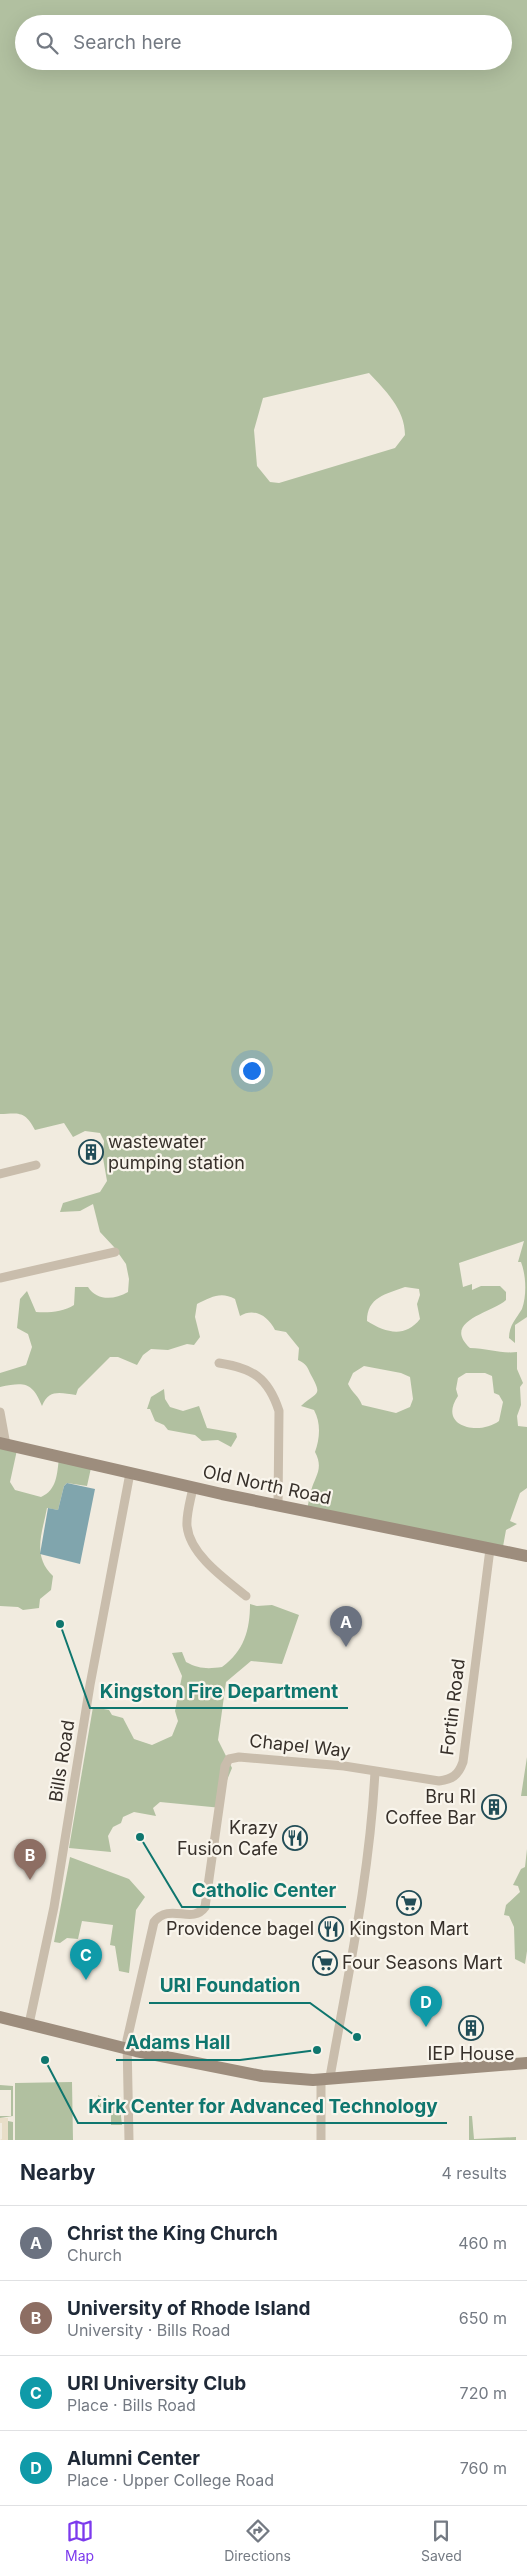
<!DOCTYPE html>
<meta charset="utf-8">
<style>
:root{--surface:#fff;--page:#f2f2f3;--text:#1f2937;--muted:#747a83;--line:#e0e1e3;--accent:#7c3aed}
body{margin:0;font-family:Inter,sans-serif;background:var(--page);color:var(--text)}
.you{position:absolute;left:251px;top:1070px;width:18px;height:18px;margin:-12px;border:4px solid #fff;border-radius:50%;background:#1a73e8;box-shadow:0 0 0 8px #1a73e833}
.badge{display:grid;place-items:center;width:32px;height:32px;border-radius:50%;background:var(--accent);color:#fff;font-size:16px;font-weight:700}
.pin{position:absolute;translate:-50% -41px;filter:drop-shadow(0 1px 2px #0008)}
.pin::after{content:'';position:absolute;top:26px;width:18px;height:15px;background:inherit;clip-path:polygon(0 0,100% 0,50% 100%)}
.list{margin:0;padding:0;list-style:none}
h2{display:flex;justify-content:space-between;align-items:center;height:65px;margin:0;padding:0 20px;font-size:21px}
h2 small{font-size:16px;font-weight:400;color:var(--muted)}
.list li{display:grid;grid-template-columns:32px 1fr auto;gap:15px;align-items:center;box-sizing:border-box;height:75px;padding:0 20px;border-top:1px solid var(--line)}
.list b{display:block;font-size:19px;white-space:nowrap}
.list p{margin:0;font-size:16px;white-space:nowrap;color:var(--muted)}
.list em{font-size:16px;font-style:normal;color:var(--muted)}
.icon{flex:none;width:28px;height:28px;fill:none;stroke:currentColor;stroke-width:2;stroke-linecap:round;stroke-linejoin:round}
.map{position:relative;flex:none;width:527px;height:2140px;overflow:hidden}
.search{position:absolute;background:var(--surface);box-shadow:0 5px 20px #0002;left:15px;right:15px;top:15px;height:55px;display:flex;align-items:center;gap:12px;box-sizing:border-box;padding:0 18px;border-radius:28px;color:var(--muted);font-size:19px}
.sheet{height:365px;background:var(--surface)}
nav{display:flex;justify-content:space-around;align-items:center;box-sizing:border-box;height:70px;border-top:1px solid var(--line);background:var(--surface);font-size:14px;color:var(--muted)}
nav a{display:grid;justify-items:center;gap:2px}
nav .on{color:var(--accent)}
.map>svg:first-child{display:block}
.green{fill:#b1c0a0;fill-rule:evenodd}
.plaza{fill:#e8dec8}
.water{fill:#80a5ad}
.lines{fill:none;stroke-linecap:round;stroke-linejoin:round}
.street{stroke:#c9bdac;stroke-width:9}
.secondary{stroke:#9d8d7d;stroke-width:12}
.labels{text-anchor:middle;stroke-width:4.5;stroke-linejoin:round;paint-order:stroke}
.poi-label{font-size:18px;fill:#37302a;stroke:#f9f5ec;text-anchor:end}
.street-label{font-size:18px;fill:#37302a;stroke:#f9f5ec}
.leader{fill:none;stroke:#0f766e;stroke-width:2}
.callout-dot{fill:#0f766e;stroke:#f9f5ec;stroke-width:2}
.callout-label{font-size:19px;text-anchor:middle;font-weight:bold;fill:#0f766e;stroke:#f9f5ec;stroke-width:4.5;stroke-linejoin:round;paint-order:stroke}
</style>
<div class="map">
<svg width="527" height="2140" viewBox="0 0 527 2140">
<rect width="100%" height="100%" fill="#f1ebdf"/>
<!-- green -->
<path class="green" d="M 0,0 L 527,0 L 527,1317 L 515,1325 L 515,1343 L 509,1338 C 509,1325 516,1319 522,1309 C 527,1295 526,1275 521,1262 L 518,1262 L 524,1241 L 459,1263 L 463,1287 L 472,1284 L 472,1290 L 481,1286 L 500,1286 L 506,1292 L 506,1300 C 492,1313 441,1321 470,1348 C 487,1348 501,1354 517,1352 L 517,1369 L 523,1383 L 520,1387 L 521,1405 L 517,1416 L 518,1426 L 527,1427 L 527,1488 L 520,1493 L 510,1521 L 517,1524 L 506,1530 L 502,1552 L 307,1511 C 308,1505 309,1498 311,1491 C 315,1476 324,1469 315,1452 C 320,1438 321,1423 314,1410 L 301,1406 C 317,1391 323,1397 311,1375 C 307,1367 307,1364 298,1360 L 299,1348 L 286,1332 L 275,1330 C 268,1316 254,1307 240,1316 L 235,1299 C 221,1291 211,1297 197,1304 L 195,1317 L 200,1337 L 194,1345 L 187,1344 L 168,1350 L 151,1349 L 143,1355 L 137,1365 L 118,1357 L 110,1357 L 78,1389 L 76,1395 C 60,1393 49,1389 42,1406 C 32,1382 25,1382 0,1387 L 0,1373 L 26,1365 L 32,1347 L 28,1334 L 17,1328 L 20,1299 L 27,1291 L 36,1312 C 48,1313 63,1312 74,1305 L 75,1287 L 88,1287 C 97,1301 114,1300 128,1292 L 129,1279 L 126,1264 L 114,1247 L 100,1232 L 93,1204 L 80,1211 L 60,1212 L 63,1203 L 100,1192 L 107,1181 L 103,1158 L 104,1141 L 100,1133 L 85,1131 L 73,1137 L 64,1123 L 35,1130 C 25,1111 20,1113 0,1114 ZM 24,24 L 503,24 L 503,61 L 24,61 ZM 369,373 C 385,390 405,409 405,435 L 395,448 L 279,483 L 270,482 L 257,466 L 254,430 L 263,398 ZM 405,1287 L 419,1289 L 420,1295 L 417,1304 L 420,1319 C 405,1338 386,1333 367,1321 C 367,1297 386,1294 405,1287 ZM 364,1366 L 401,1373 L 410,1377 L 413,1399 L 410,1407 L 396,1413 L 362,1405 C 359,1396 352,1393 348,1384 L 353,1373 ZM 466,1373 L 485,1373 L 492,1376 L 494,1393 L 499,1395 L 503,1402 L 499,1421 C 479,1436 437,1427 458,1396 L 456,1389 L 458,1378 Z
M 164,1389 L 165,1399 L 170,1407 L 183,1411 L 199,1406 L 207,1428 L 236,1433 L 237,1437 L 231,1447 L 218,1440 L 202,1441 L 195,1435 L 168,1430 L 164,1425 L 155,1421 L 150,1409 L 147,1409 L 151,1397 Z
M 0,1444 L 17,1450 L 10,1482 L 15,1490 L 41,1497 C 57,1490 57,1474 59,1458 L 91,1468 L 87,1486 L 67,1483 L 64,1486 L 58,1510 L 47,1508 C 42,1534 32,1556 53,1576 L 51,1590 L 40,1599 L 39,1608 L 23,1610 L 18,1607 L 0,1606 Z
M 250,1604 L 257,1606 L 272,1605 L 299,1615 L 282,1664 L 251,1661 L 226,1682 L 218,1740 L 232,1768 L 225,1785 L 222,1808 L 160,1802 L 153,1808 L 156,1816 L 134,1812 L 123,1817 L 121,1823 L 113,1827 L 108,1836 L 111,1852 L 69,1848 L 93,1707 L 109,1710 L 112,1715 L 123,1718 L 134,1739 L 152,1745 L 172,1736 L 178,1721 L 175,1711 L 182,1676 L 172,1653 L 182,1652 L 186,1662 C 199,1669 208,1669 222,1667 C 244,1651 250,1630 250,1604 Z
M 527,1757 L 527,1796 L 521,1796 Z
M 527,1849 L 527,1951 L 525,1964 L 515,1959 L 514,1927 L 509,1916 L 504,1915 L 506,1905 L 520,1892 L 518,1886 L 513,1885 L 521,1869 L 525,1867 Z
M 70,1857 L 129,1879 L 145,1897 L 136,1910 L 129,1973 L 119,1971 L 115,1946 L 110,1945 L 113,1925 L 82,1921 L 78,1939 L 67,1938 L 60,1943 L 54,1942 Z
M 72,2082 L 73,2140 L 15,2140 L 15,2083 Z
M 0,2085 L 13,2086 L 13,2116 L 0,2118 L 0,2116 L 11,2116 L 11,2090 L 0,2090 Z
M 98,2095 L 120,2107 L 122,2125 L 111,2125 L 111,2107 L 98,2107 Z
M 469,2116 L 472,2116 L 474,2139 L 516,2137 L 516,2140 L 469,2140 Z
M 8,2121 L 13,2122 L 13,2140 L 8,2140 Z"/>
<!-- plaza -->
<path class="plaza" d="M 0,2118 L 8,2118 L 8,2140 L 0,2140 L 2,2139 L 2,2123 L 0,2123 Z"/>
<!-- water -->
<path class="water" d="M 67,1483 L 95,1489 L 80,1564 L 40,1554 L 48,1508 L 58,1510 L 64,1486 Z"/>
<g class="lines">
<!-- street -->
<path class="street" d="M 0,1174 L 36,1165
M 0,1278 L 115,1252
M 219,1363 C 252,1368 268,1377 279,1411 L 278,1506
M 0,1412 L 6,1445
M 193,1487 C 191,1499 186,1514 187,1526 C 190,1555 225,1579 246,1596
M 29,2024 L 54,1907 L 90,1685 L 130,1473
M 330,2077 C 348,1975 370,1874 375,1771
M 129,2140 L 127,2040 L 154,1922 C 170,1902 192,1925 205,1907 L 225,1766 L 229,1759 L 239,1757 L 344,1766 L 439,1781 C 452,1779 458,1776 463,1762 L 490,1549
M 321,2140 L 321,2079"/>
<!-- secondary -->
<path class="secondary" d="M 0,1443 L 222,1494 L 527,1556
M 0,2017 L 136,2051 L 262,2076 L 313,2080 L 527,2063"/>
</g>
<!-- icons -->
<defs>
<symbol id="building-ring" viewBox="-11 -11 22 22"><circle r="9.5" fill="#f9f5ec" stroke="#224d57" stroke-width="1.5"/><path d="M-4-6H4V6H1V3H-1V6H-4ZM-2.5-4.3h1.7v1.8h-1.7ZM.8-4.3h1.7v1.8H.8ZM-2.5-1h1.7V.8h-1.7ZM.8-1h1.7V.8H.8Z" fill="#224d57"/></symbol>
<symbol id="restaurant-ring" viewBox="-11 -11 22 22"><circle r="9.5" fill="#f9f5ec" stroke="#224d57" stroke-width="1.5"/><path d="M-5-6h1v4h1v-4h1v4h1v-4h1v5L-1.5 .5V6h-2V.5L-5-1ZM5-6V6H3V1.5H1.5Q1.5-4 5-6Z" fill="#224d57"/></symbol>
<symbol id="supermarket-ring" viewBox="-11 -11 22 22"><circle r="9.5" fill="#f9f5ec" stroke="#224d57" stroke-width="1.5"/><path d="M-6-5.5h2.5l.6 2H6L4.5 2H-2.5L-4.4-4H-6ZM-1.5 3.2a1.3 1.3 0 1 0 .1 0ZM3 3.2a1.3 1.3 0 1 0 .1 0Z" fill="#224d57"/></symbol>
</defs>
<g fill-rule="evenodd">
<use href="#building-ring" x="77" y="1138" width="28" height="28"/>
<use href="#building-ring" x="480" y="1793" width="28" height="28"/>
<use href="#restaurant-ring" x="281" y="1824" width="28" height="28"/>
<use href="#supermarket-ring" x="395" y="1889" width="28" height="28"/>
<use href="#restaurant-ring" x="317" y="1915" width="28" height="28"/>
<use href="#supermarket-ring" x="311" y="1949" width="28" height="28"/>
<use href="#building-ring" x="457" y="2014" width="28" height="28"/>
</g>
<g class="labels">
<!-- poi labels -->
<g class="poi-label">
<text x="108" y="1148" text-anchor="start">wastewater<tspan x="108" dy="21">pumping station</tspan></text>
<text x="476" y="1803">Bru RI<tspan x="476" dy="21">Coffee Bar</tspan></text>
<text x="278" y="1834">Krazy<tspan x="278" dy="21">Fusion Cafe</tspan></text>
<text x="314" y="1935">Providence bagel</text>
<text x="409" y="1935" text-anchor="middle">Kingston Mart</text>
<text x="342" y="1969" text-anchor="start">Four Seasons Mart</text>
<text x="471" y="2060" text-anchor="middle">IEP House</text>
</g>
<!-- street labels -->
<g class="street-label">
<text transform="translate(267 1485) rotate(12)" y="6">Old North Road</text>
<text transform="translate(453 1707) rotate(-83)" y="6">Fortin Road</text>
<text transform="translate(300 1746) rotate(6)" y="6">Chapel Way</text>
<text transform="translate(62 1761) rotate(-81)" y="6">Bills Road</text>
</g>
</g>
<!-- callouts -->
<path class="leader" d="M60 1624L90 1708H348M140 1837L182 1907H346M357 2037L310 2003H149M317 2050L240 2060H116M45 2060L78 2123H447"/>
<g class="callout-dot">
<circle cx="60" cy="1624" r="5"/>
<circle cx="140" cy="1837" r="5"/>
<circle cx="357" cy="2037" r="5"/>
<circle cx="317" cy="2050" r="5"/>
<circle cx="45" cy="2060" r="5"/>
</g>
<g class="callout-label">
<text x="219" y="1698">Kingston Fire Department</text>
<text x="264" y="1897">Catholic Center</text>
<text x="230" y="1992">URI Foundation</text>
<text x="178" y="2049">Adams Hall</text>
<text x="263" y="2113">Kirk Center for Advanced Technology</text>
</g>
</svg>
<div class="you"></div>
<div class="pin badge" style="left:346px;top:1647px;background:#6b7280">A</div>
<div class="pin badge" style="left:30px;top:1880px;background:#8d6e63">B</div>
<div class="pin badge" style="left:86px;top:1980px;background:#0f9aa8">C</div>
<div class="pin badge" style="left:426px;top:2027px;background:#0f9aa8">D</div>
<div class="search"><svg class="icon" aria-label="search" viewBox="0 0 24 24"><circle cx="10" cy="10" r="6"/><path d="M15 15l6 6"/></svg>Search here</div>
</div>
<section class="sheet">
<h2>Nearby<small>4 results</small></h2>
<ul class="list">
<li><span class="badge" style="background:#6b7280">A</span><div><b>Christ the King Church</b><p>Church</p></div><em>460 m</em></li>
<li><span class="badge" style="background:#8d6e63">B</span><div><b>University of Rhode Island</b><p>University · Bills Road</p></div><em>650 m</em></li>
<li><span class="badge" style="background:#0f9aa8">C</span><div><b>URI University Club</b><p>Place · Bills Road</p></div><em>720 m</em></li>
<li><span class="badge" style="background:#0f9aa8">D</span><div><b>Alumni Center</b><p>Place · Upper College Road</p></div><em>760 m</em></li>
</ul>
</section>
<nav>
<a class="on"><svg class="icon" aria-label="map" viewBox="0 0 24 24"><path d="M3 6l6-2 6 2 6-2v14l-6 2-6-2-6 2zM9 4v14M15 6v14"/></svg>Map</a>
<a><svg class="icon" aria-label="directions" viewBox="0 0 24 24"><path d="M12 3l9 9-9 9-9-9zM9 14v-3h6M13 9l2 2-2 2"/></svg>Directions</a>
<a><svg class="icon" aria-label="saved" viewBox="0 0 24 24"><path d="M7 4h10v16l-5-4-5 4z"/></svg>Saved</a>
</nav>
